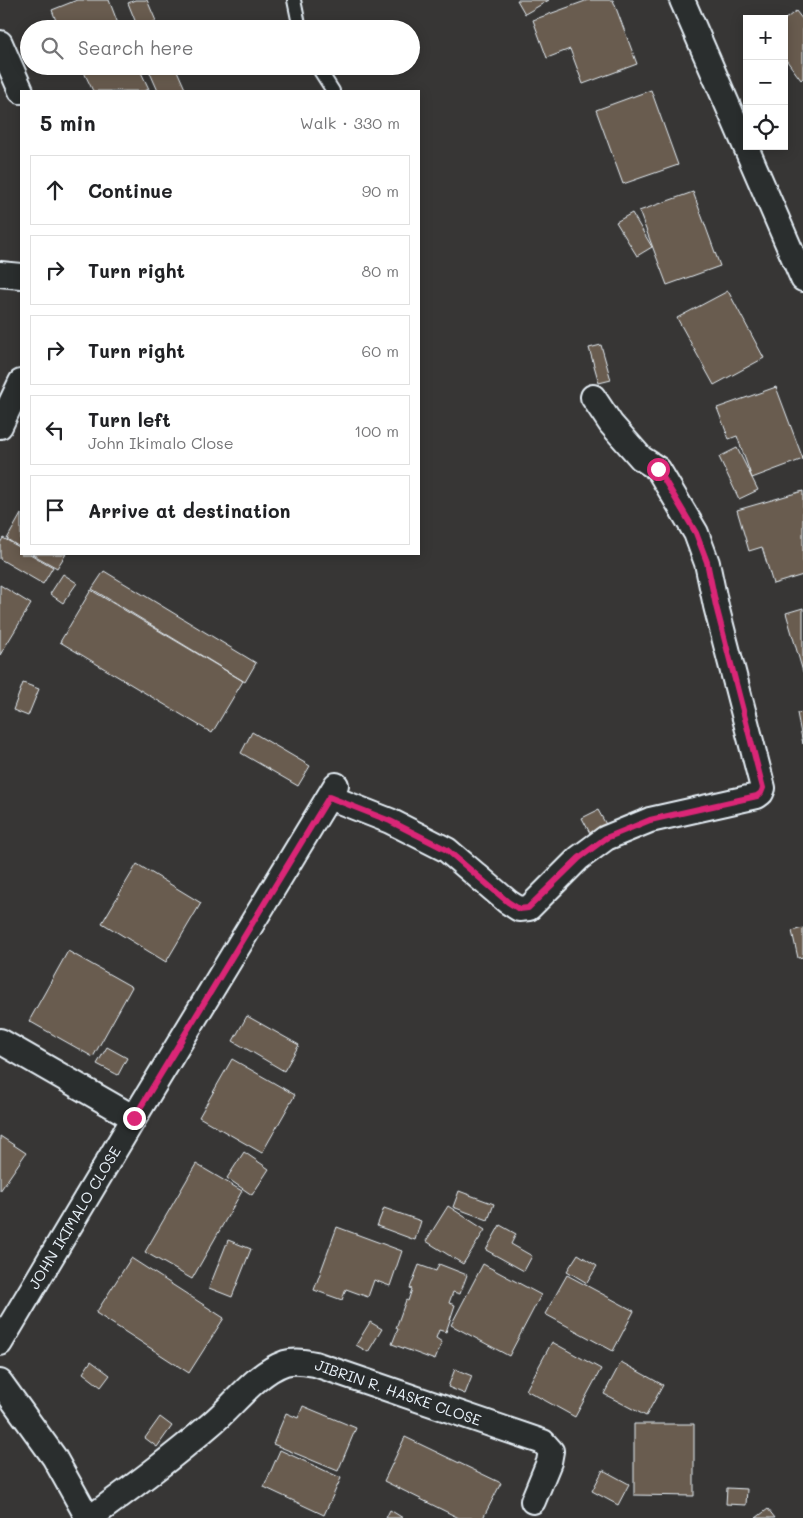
<!DOCTYPE html>
<meta charset="utf-8">
<style>
:root{--surface:#fff;--page:#f6f6f6;--text:#202124;--muted:#757577;--line:#e0e0e0}
body{margin:0;font-family:Mali,sans-serif;background:var(--page);color:var(--text)}
.controls{position:absolute;right:15px;top:15px;display:grid;overflow:hidden;border-radius:0px;box-shadow:0 2px 12px #0003}
.controls button{width:45px;height:45px;display:grid;place-items:center;padding:0;border:0;border-bottom:1px solid var(--line);background:var(--surface);color:var(--text);font:25px sans-serif}
.stop{position:absolute;width:15px;height:15px;margin:-11px;border:4px solid #db2777;border-radius:50%;background:#fff}
.stop.end{background:#db2777;border-color:#fff;box-shadow:0 1px 5px #0008}
.list{margin:0;padding:0;list-style:none}
h2{display:flex;justify-content:space-between;align-items:center;height:65px;margin:0;padding:0 20px;font-size:21px}
h2 small{font-size:16px;font-weight:400;color:var(--muted)}
.list li{display:grid;grid-template-columns:32px 1fr auto;gap:15px;align-items:center;box-sizing:border-box;height:70px;margin:0 10px 10px;padding:0 10px;border:1px solid var(--line);border-radius:0px}
.list b{display:block;font-size:19px;white-space:nowrap}
.list p{margin:0;font-size:16px;white-space:nowrap;color:var(--muted)}
.list em{font-size:16px;font-style:normal;color:var(--muted)}
.icon{flex:none;width:28px;height:28px;fill:none;stroke:currentColor;stroke-width:2;stroke-linecap:round;stroke-linejoin:round}
.map{position:relative;flex:none;width:803px;height:1518px;overflow:hidden}
.search{position:absolute;background:var(--surface);box-shadow:0 2px 12px #0003;left:20px;top:20px;width:400px;height:55px;display:flex;align-items:center;gap:12px;box-sizing:border-box;padding:0 18px;border-radius:28px;color:var(--muted);font-size:19px}
.panel{position:absolute;background:var(--surface);box-shadow:0 2px 12px #0003;left:20px;top:90px;width:400px;height:465px;border-radius:0px}
.map>svg:first-child{display:block}
.building{fill:#695c4f;stroke:#e8f1f8}
.lines{fill:none;stroke-linecap:round;stroke-linejoin:round}
.lane-casing{stroke:#e8f1f8;stroke-width:16}
.street-casing{stroke:#e8f1f8;stroke-width:28}
.lane{stroke:#2a2d2e;stroke-width:12}
.street{stroke:#2a2d2e;stroke-width:24}
.route{stroke:#db2777;stroke-width:6}
.labels{text-anchor:middle;stroke-width:4;stroke-linejoin:round;paint-order:stroke}
.street-label{font-size:15px;fill:#e8f1f8;stroke:#2a2d2e}
</style>
<div class="map">
<svg width="803" height="1518" viewBox="0 0 803 1518">
<rect width="100%" height="100%" fill="#373635"/>
<filter id="ink" filterUnits="userSpaceOnUse"><feTurbulence type="fractalNoise" baseFrequency=".02" numOctaves="2"/><feDisplacementMap in="SourceGraphic" scale="10" xChannelSelector="R" yChannelSelector="G"/><feConvolveMatrix kernelMatrix="1 2 1 2 8 2 1 2 1" color-interpolation-filters="sRGB"/></filter>
<g filter="url(#ink)">
<!-- building -->
<path class="building" d="M 77,0 L 109,0 L 120,29 L 59,29 L 52,10 Z
M 135,0 L 147,0 L 156,21 L 138,28 L 128,3 Z
M 517,0 L 549,0 L 525,14 Z
M 588,0 L 613,0 L 637,64 L 583,84 L 570,49 L 547,58 L 533,20 Z
M 796,11 L 803,20 L 803,78 L 801,80 L 784,57 L 784,20 Z
M 81,66 L 138,66 L 149,89 L 144,91 L 93,91 Z
M 147,66 L 175,66 L 186,91 L 158,91 Z
M 651,90 L 678,165 L 623,184 L 596,110 Z
M 693,192 L 720,266 L 667,285 L 639,211 Z
M 632,213 L 652,247 L 637,256 L 616,222 Z
M 728,291 L 764,358 L 714,385 L 677,318 Z
M 601,345 L 611,380 L 599,383 L 589,348 Z
M 776,387 L 803,459 L 752,478 L 737,436 L 729,439 L 717,408 Z
M 737,448 L 758,490 L 739,499 L 719,457 Z
M 803,491 L 803,575 L 773,584 L 762,547 L 749,551 L 737,510 Z
M 21,514 L 21,548 L 7,539 Z
M 3,538 L 21,548 L 21,554 L 30,554 L 53,567 L 43,584 L 0,559 L 0,543 Z
M 32,554 L 66,554 L 57,568 Z
M 104,571 L 256,663 L 245,682 L 92,589 Z
M 63,574 L 77,583 L 63,603 L 50,594 Z
M 0,585 L 31,604 L 0,655 Z
M 91,590 L 243,681 L 212,733 L 60,642 Z
M 803,608 L 803,672 L 786,613 Z
M 23,683 L 39,689 L 28,716 L 13,710 Z
M 803,712 L 803,744 L 797,713 Z
M 252,732 L 310,766 L 298,786 L 241,753 Z
M 598,810 L 608,828 L 592,837 L 582,818 Z
M 137,864 L 201,903 L 166,962 L 102,923 Z
M 803,928 L 803,957 L 798,958 L 792,931 Z
M 68,951 L 132,987 L 93,1057 L 29,1021 Z
M 247,1016 L 299,1045 L 284,1071 L 233,1041 Z
M 107,1047 L 127,1058 L 118,1075 L 97,1064 Z
M 232,1059 L 295,1095 L 262,1153 L 199,1117 Z
M 0,1136 L 26,1153 L 0,1191 Z
M 244,1152 L 269,1169 L 252,1195 L 227,1178 Z
M 196,1164 L 242,1191 L 192,1279 L 145,1252 Z
M 459,1191 L 494,1204 L 488,1220 L 453,1207 Z
M 448,1206 L 485,1230 L 463,1264 L 426,1241 Z
M 384,1208 L 421,1221 L 415,1240 L 377,1226 Z
M 500,1225 L 516,1234 L 511,1244 L 532,1256 L 524,1271 L 486,1250 Z
M 337,1227 L 402,1251 L 390,1286 L 374,1280 L 368,1297 L 346,1289 L 342,1300 L 314,1290 Z
M 228,1240 L 251,1249 L 232,1297 L 209,1288 Z
M 578,1254 L 597,1266 L 587,1283 L 567,1271 Z
M 131,1258 L 224,1318 L 189,1373 L 96,1313 Z
M 439,1264 L 467,1275 L 460,1294 L 453,1292 L 449,1303 L 455,1305 L 446,1332 L 439,1330 L 436,1338 L 442,1342 L 435,1360 L 392,1344 L 398,1329 L 396,1328 L 406,1300 L 408,1301 L 412,1289 L 410,1288 L 419,1265 L 436,1271 Z
M 483,1264 L 541,1295 L 509,1356 L 451,1325 Z
M 567,1275 L 634,1311 L 613,1351 L 545,1314 Z
M 370,1322 L 382,1329 L 368,1352 L 356,1345 Z
M 552,1342 L 601,1369 L 575,1417 L 526,1390 Z
M 91,1361 L 110,1375 L 101,1387 L 83,1373 Z
M 621,1362 L 663,1385 L 646,1416 L 604,1394 Z
M 455,1369 L 472,1376 L 465,1394 L 448,1387 Z
M 303,1406 L 356,1428 L 338,1471 L 273,1444 L 286,1413 L 298,1418 Z
M 160,1417 L 172,1426 L 157,1447 L 145,1438 Z
M 634,1424 L 694,1424 L 694,1496 L 634,1495 Z
M 405,1437 L 501,1483 L 483,1518 L 459,1518 L 384,1481 Z
M 280,1450 L 341,1478 L 324,1515 L 264,1487 Z
M 603,1470 L 629,1484 L 618,1505 L 592,1491 Z
M 727,1488 L 747,1489 L 746,1505 L 726,1504 Z
M 768,1509 L 775,1518 L 756,1518 Z
M 390,1510 L 403,1518 L 386,1518 Z"/>
<g class="lines">
<defs>
<path id="lane" d="M 294,0 L 300,29
M 317,66 L 333,91"/>
<path id="street" d="M 682,0 L 803,279
M 0,43 L 21,91
M 0,274 L 21,276
M 0,426 L 21,382
M 329,797 L 390,821 L 447,850 L 508,902 L 519,909 L 529,908 L 579,858 L 606,838 L 650,820 L 757,796 L 761,793 L 763,788 L 716,606 L 707,563 L 696,533 L 658,469 L 641,458 L 611,424 L 593,397
M 0,1041 L 134,1118
M 0,1343 L 134,1118 L 336,785
M 0,1382 L 54,1457 L 88,1518
M 90,1518 C 131,1488 172,1458 211,1424 C 234,1405 256,1373 285,1363 C 295,1360 305,1362 315,1364 L 543,1442 L 551,1451 L 549,1462 L 533,1501"/>
</defs>
<!-- lane casing -->
<use href="#lane" class="lane-casing"/>
<!-- street casing -->
<use href="#street" class="street-casing"/>
<!-- lane -->
<use href="#lane" class="lane"/>
<!-- street -->
<use href="#street" class="street"/>
</g>
</g>
<g class="lines" filter="url(#ink)">
<!-- route -->
<path class="route" d="M 134,1118 L 329,797 L 390,821 L 447,850 L 508,902 L 519,909 L 528,908 L 579,858 L 606,838 L 650,820 L 757,796 L 761,793 L 763,788 L 716,606 L 707,562 L 696,533 L 658,469"/>
</g>
<g class="labels">
<!-- street labels -->
<g class="street-label">
<text transform="translate(75 1218) rotate(-59)" y="5">JOHN IKIMALO CLOSE</text>
<text transform="translate(398 1393) rotate(19)" y="5">JIBRIN R. HASKE CLOSE</text>
</g>
</g>
</svg>
<div class="controls">
<button>+</button>
<button>−</button>
<button><svg class="icon" aria-label="locate" viewBox="0 0 24 24"><circle cx="12" cy="12" r="6"/><path d="M12 2v4M12 18v4M2 12h4M18 12h4"/></svg></button>
</div>
<div class="stop" style="left:658px;top:469px"></div>
<div class="stop end" style="left:134px;top:1118px"></div>
<div class="search"><svg class="icon" aria-label="search" viewBox="0 0 24 24"><circle cx="10" cy="10" r="6"/><path d="M15 15l6 6"/></svg>Search here</div>
<section class="panel">
<h2>5 min<small>Walk · 330 m</small></h2>
<ul class="list">
<li><svg class="icon" aria-label="ahead" viewBox="0 0 24 24"><path d="M12 20V5M6 11l6-6 6 6"/></svg><div><b>Continue</b></div><em>90 m</em></li>
<li><svg class="icon" aria-label="right" viewBox="0 0 24 24"><path d="M7 20v-9h11M14 6l5 5-5 5"/></svg><div><b>Turn right</b></div><em>80 m</em></li>
<li><svg class="icon" aria-label="right" viewBox="0 0 24 24"><path d="M7 20v-9h11M14 6l5 5-5 5"/></svg><div><b>Turn right</b></div><em>60 m</em></li>
<li><svg class="icon" aria-label="left" viewBox="0 0 24 24"><path d="M17 20v-9H6M10 6l-5 5 5 5"/></svg><div><b>Turn left</b><p>John Ikimalo Close</p></div><em>100 m</em></li>
<li><svg class="icon" aria-label="arrive" viewBox="0 0 24 24"><path d="M6 21V4h12l-3 4 3 4H6"/></svg><div><b>Arrive at destination</b></div></li>
</ul>
</section>
</div>
